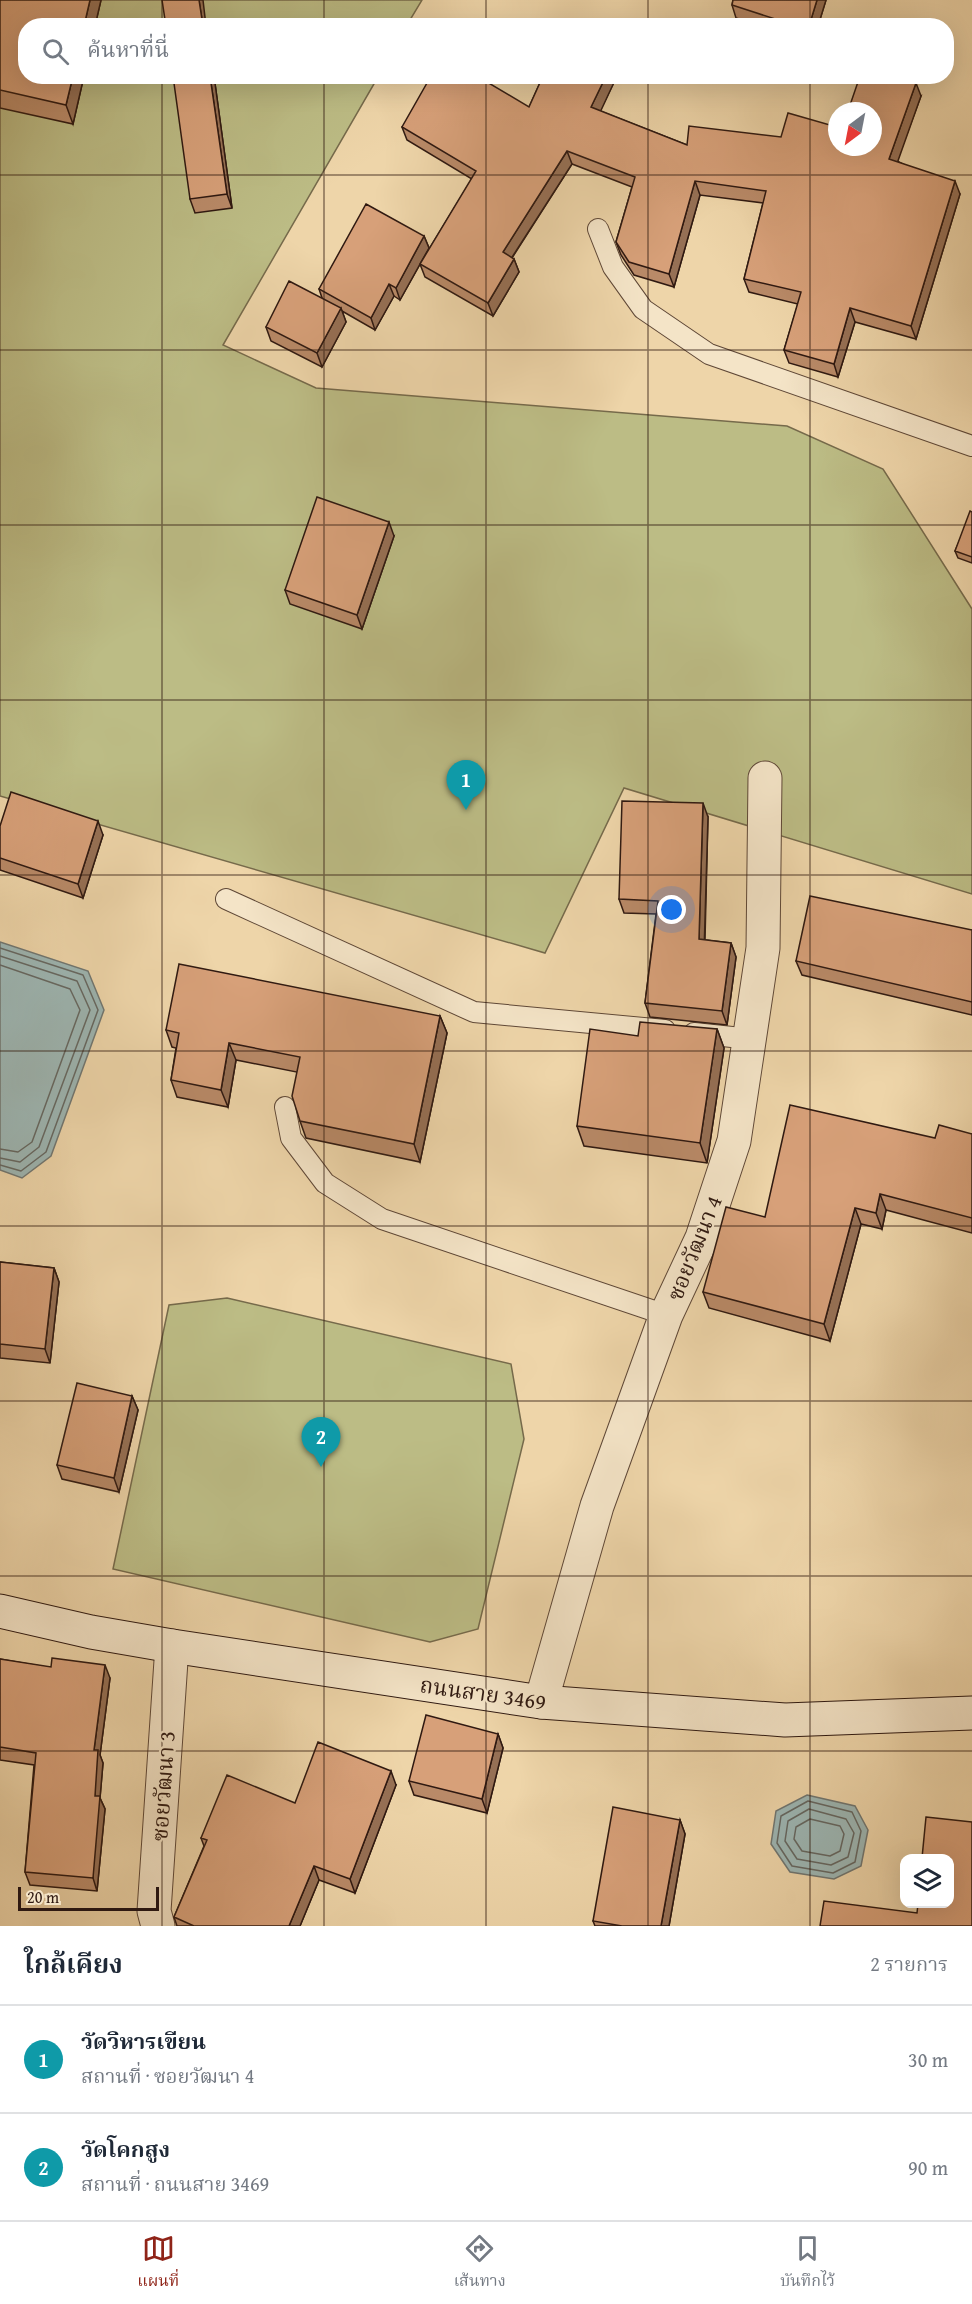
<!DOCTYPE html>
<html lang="th">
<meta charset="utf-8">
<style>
:root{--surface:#fff;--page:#f6f6f7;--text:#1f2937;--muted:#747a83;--line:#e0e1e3;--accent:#8f2418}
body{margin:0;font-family:"Gentium Book Plus","Noto Serif Thai",serif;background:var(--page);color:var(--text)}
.controls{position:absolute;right:18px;bottom:18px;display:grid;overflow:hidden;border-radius:12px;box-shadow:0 6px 24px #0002}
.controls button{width:54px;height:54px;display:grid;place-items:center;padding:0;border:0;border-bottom:2px solid var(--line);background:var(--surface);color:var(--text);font:30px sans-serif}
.compass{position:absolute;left:828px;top:102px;width:54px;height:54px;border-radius:50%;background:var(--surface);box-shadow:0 6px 24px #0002;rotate:212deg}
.scale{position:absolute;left:18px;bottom:15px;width:141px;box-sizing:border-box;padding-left:6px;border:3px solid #2f1911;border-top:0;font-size:16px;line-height:21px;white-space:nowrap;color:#2f1911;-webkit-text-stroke:4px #f4e4c7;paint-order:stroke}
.you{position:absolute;left:672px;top:910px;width:21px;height:21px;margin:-15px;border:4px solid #fff;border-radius:50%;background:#1a73e8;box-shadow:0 0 0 9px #1a73e833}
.badge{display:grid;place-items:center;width:39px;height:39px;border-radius:50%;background:var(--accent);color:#fff;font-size:20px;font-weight:700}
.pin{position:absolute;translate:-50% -50px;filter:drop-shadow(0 2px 3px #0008)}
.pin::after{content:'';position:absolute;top:32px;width:21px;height:18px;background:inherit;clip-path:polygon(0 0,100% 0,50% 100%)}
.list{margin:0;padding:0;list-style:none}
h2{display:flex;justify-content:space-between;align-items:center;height:78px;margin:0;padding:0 24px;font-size:26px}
h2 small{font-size:20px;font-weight:400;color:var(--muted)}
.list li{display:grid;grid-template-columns:39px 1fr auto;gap:18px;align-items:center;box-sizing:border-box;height:108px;padding:0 24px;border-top:2px solid var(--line)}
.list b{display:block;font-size:22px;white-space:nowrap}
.list p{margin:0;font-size:20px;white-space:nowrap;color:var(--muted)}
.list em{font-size:20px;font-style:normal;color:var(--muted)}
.icon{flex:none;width:33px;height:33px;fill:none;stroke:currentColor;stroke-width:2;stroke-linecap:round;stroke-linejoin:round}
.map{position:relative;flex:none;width:972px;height:1926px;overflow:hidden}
.search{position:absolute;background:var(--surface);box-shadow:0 6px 24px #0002;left:18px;right:18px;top:18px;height:66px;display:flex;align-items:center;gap:15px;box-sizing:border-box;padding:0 21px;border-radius:24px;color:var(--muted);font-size:22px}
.sheet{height:294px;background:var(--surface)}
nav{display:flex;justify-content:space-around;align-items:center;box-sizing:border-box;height:84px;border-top:2px solid var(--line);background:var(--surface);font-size:16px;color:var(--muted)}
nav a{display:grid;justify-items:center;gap:3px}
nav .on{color:var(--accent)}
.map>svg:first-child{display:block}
.green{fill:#bcbc85;stroke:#766a4b;stroke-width:1.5}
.water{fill:#9db6b3;stroke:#717772;stroke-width:1.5}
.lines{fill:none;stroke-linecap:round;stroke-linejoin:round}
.shore{stroke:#666862;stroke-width:1.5}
.lane-casing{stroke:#5f4837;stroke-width:22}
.street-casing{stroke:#5f4837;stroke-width:35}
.secondary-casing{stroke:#2f1911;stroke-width:35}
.lane{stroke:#f4e4c7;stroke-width:20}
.street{stroke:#f4e4c7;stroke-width:33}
.secondary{stroke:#f4e4c7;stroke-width:33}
.wall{fill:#b98a68;stroke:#2f1911;stroke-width:1.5}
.shaded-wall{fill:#967055;stroke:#2f1911;stroke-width:1.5}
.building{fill:#d7a079;stroke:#2f1911;stroke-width:1.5}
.grid{fill:none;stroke:#2f1911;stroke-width:1.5;stroke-opacity:0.55}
.labels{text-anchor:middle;stroke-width:4.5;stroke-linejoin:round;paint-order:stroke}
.street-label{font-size:22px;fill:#2f1911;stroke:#f4e4c7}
</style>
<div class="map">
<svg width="972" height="1926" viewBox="0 0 972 1926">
<rect width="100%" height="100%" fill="#eed5a9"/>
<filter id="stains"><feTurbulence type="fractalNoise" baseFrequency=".00333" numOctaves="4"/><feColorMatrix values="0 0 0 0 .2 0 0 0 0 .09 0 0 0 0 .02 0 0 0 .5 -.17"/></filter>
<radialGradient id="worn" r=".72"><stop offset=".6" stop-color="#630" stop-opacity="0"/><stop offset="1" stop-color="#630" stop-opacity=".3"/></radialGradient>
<!-- green -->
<path class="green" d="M 0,0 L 422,0 L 407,25 L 26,26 L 26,76 L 378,77 L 223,345 L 316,388 L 787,426 L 883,469 L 972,609 L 972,894 L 624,788 L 545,953 L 0,796 Z
M 227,1298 L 511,1364 L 524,1439 L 478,1629 L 430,1642 L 113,1569 L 169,1305 Z"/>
<!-- water -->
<path class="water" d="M 0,942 L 88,971 L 104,1010 L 51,1156 L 22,1178 L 0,1170 Z
M 807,1795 L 855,1806 L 868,1830 L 861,1866 L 834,1879 L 790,1872 L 771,1844 L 776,1811 Z"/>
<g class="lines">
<!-- shore -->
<path class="shore" d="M 0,948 L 83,975 L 98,1010 L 46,1152 L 21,1171 L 0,1165
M 0,956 L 77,981 L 90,1010 L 39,1147 L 20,1162 L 0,1158
M 0,965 L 70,989 L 80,1010 L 32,1142 L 18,1152 L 0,1149
M 808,1801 L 852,1812 L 861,1831 L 855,1862 L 833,1873 L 792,1866 L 777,1843 L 781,1816 Z
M 809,1809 L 846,1819 L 854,1833 L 848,1857 L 831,1865 L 797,1859 L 785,1841 L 788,1821 Z
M 810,1819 L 840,1826 L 844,1834 L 840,1851 L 830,1856 L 802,1851 L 794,1839 L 796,1827 Z"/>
<defs>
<path id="lane" d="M 598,229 L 613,267 L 643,309 L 709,354 L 972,446
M 226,899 L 474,1012 L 665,1030
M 694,1033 L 751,1039
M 285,1107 L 291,1138 L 325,1183 L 382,1219 L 666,1315"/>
<path id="street" d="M 541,1702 L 597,1506 L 666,1315 L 702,1238 L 734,1141 L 763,948 L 765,778
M 158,1926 L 154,1911 L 172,1646"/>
<path id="secondary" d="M 0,1611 L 91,1632 L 172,1646 L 541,1702 L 785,1720 L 972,1713"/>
</defs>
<!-- lane casing -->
<use href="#lane" class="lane-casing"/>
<!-- street casing -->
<use href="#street" class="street-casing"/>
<!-- secondary casing -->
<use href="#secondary" class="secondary-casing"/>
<!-- lane -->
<use href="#lane" class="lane"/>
<!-- street -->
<use href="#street" class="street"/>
<!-- secondary -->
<use href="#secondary" class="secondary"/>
</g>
<!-- wall -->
<path class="wall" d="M 0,0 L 101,0 L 95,26 L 26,76 L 84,76 L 73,124 L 0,108 Z
M 733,0 L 826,0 L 818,26 L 760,26 L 736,18 L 732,5 Z
M 214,76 L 232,208 L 195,213 L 190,199 Z
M 543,76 L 617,76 L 600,111 L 687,145 L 837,147 L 921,96 L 897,161 L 960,194 L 916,339 L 855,322 L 838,377 L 789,363 L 784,350 L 798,304 L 749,292 L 744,279 L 763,203 L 700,195 L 674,287 L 634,275 L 621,255 L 616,242 L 632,187 L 572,164 L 512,258 L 514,259 L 519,272 L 493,316 L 425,277 L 420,264 L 472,179 L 407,140 L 402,127 L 529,107 Z
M 424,236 L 429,248 L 400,300 L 394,296 L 375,330 L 342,311 L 346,322 L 322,367 L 271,341 L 266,327 L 322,298 L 319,289 Z
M 972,512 L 972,563 L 958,558 L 955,551 Z
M 394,536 L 362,629 L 290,604 L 285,590 Z
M 708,817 L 705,940 L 731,943 L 736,957 L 727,1025 L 650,1017 L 645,1003 L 656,914 L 624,913 L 619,899 Z
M 0,826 L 103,835 L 83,898 L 0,870 Z
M 972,930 L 972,1015 L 802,975 L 796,961 Z
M 440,1016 L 447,1033 L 420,1162 L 306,1138 L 300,1121 L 297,1072 L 236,1060 L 228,1107 L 177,1097 L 171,1080 L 176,1048 L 172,1047 L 166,1030 Z
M 717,1029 L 724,1048 L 707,1163 L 584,1146 L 577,1126 L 638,1036 Z
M 972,1134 L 972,1233 L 886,1210 L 882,1229 L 861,1224 L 830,1341 L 709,1308 L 703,1292 L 935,1138 Z
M 0,1262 L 54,1268 L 59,1282 L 50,1363 L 0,1358 Z
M 132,1396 L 138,1410 L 119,1492 L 62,1479 L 57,1465 Z
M 0,1659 L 110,1678 L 100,1755 L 103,1763 L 100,1798 L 105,1809 L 97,1891 L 30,1885 L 25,1872 L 34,1765 L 0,1760 Z
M 498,1734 L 503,1748 L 487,1813 L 414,1795 L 409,1781 Z
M 396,1785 L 355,1893 L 319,1880 L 300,1926 L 177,1926 L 174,1917 L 204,1846 L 201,1838 L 295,1803 Z
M 680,1820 L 685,1834 L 669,1926 L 595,1926 L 593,1921 Z"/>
<!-- shaded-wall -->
<path class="shaded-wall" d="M 90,0 L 101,0 L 95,26 L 84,26 Z
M 199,0 L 203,0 L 206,26 L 203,26 Z
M 817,0 L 826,0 L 818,26 L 809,26 Z
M 73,76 L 84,76 L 73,124 L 66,105 Z
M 210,76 L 214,76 L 232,208 L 227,194 Z
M 606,76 L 617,76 L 596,121 L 591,107 Z
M 916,83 L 921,96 L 894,172 L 889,159 Z
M 567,151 L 572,164 L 507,265 L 503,252 Z
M 695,181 L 700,195 L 674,287 L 669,274 Z
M 955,181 L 960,194 L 916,339 L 911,326 Z
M 424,236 L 429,248 L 400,300 L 396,288 Z
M 514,259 L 519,272 L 493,316 L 488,303 Z
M 389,284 L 394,296 L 375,330 L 371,318 Z
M 341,308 L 346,322 L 322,367 L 317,353 Z
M 850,308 L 855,322 L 838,377 L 834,364 Z
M 389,522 L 394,536 L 362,629 L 357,615 Z
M 703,803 L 708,817 L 704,953 L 699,939 Z
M 98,821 L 103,835 L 83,898 L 78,884 Z
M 731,943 L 736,957 L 727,1025 L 722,1011 Z
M 440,1016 L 447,1033 L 420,1162 L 414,1144 Z
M 717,1029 L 724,1048 L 707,1163 L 700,1143 Z
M 229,1043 L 236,1060 L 228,1107 L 221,1090 Z
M 880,1194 L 886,1210 L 882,1229 L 876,1213 Z
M 855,1208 L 861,1224 L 830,1341 L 824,1324 Z
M 54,1268 L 59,1282 L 50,1363 L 45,1349 Z
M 132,1396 L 138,1410 L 119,1492 L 114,1478 Z
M 105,1665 L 110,1678 L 100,1755 L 103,1763 L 100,1798 L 105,1809 L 97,1891 L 93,1878 L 95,1796 L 94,1750 Z
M 498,1734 L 503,1748 L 487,1813 L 482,1799 Z
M 391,1771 L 396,1785 L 355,1893 L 350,1879 Z
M 680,1820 L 685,1834 L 669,1926 L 661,1926 Z
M 314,1866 L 319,1880 L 300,1926 L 289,1926 Z"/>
<!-- building -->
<path class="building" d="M 0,0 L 90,0 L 84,26 L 26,26 L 26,76 L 73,76 L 66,105 L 0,90 Z
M 162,0 L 199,0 L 203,26 L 166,26 Z
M 733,0 L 817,0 L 809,26 L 797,26 L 732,5 Z
M 173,76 L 210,76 L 227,194 L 190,199 Z
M 431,76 L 477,76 L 529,107 L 543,76 L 606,76 L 591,107 L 687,145 L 689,126 L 781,137 L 788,113 L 837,127 L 837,147 L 873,147 L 873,111 L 848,111 L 860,76 L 900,76 L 916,83 L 889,159 L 955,181 L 911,326 L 850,308 L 834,364 L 784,350 L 801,292 L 744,279 L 766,191 L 695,181 L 669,274 L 629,262 L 616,242 L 635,177 L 567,151 L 503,252 L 514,259 L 488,303 L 420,264 L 476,171 L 402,127 Z
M 366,204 L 424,236 L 396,288 L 389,284 L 371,318 L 319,289 Z
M 289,281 L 341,308 L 317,353 L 266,327 Z
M 317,497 L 389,522 L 357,615 L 285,590 Z
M 970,511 L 972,512 L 972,557 L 955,551 Z
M 11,792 L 98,821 L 78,884 L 0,858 L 0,826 Z
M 622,801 L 703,803 L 699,939 L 731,943 L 722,1011 L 645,1003 L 658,901 L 619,899 Z
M 810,896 L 972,930 L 972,1002 L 796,961 Z
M 179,964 L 440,1016 L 414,1144 L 300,1121 L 292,1096 L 300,1057 L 229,1043 L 221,1090 L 171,1080 L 179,1033 L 166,1030 Z
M 640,1022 L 717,1029 L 700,1143 L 577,1126 L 590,1029 L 638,1036 Z
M 790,1105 L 935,1138 L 939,1125 L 972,1134 L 972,1218 L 880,1194 L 876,1213 L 855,1208 L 824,1324 L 703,1292 L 726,1207 L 765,1217 Z
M 0,1262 L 54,1268 L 45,1349 L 0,1344 Z
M 77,1383 L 132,1396 L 114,1478 L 57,1465 Z
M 52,1658 L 105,1665 L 94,1750 L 98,1750 L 95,1796 L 100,1796 L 93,1878 L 25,1872 L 36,1753 L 0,1747 L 0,1659 L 51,1667 Z
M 426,1715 L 498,1734 L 482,1799 L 409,1781 Z
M 318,1742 L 391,1771 L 350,1879 L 314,1866 L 289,1926 L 194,1926 L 174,1917 L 207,1840 L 201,1838 L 227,1775 L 295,1803 Z
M 613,1807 L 680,1820 L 661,1926 L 622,1926 L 593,1921 Z
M 926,1817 L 972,1822 L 972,1926 L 820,1926 L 824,1901 L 917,1913 L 918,1904 L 950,1904 L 950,1858 L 922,1858 Z"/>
<!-- grid -->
<path class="grid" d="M 162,0 L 162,26M 324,0 L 324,26M 486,0 L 486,26M 648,0 L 648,26M 810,0 L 810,26M 162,76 L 162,1926M 324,76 L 324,1926M 486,76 L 486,1926M 648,76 L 648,1926M 810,76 L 810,1926M 0,175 L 972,175M 0,350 L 972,350M 0,525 L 972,525M 0,700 L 972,700M 0,875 L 972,875M 0,1051 L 972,1051M 0,1226 L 972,1226M 0,1401 L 972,1401M 0,1576 L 972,1576M 0,1751 L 972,1751"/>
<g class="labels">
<!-- street labels -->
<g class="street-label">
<text transform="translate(694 1248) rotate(-68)" y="8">ซอยวัฒนา 4</text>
<text transform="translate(483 1693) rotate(8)" y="8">ถนนสาย 3469</text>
<text transform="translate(163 1786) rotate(-86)" y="8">ซอยวัฒนา 3</text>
</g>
</g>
<rect width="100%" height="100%" filter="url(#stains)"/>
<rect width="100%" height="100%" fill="url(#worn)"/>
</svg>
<div class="controls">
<button><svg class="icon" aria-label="layers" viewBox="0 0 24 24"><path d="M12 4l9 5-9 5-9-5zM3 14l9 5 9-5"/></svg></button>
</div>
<svg class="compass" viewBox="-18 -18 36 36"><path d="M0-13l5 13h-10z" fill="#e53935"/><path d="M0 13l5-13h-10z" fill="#747a83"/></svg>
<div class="scale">20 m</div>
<div class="you"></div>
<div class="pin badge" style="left:466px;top:810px;background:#0f9aa8">1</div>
<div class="pin badge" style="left:321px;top:1467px;background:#0f9aa8">2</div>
<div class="search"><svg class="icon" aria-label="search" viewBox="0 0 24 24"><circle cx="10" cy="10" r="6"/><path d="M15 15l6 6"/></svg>ค้นหาที่นี่</div>
</div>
<section class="sheet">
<h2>ใกล้เคียง<small>2 รายการ</small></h2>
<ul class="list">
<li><span class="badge" style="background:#0f9aa8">1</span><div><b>วัดวิหารเขียน</b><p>สถานที่ · ซอยวัฒนา 4</p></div><em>30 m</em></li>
<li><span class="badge" style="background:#0f9aa8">2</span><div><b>วัดโคกสูง</b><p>สถานที่ · ถนนสาย 3469</p></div><em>90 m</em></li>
</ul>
</section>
<nav>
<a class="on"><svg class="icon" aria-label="map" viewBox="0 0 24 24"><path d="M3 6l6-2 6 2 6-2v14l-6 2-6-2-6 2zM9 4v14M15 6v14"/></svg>แผนที่</a>
<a><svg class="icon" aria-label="directions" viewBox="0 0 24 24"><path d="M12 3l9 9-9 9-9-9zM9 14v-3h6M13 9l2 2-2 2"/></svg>เส้นทาง</a>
<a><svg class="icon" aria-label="saved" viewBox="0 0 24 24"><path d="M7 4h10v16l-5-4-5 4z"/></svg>บันทึกไว้</a>
</nav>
